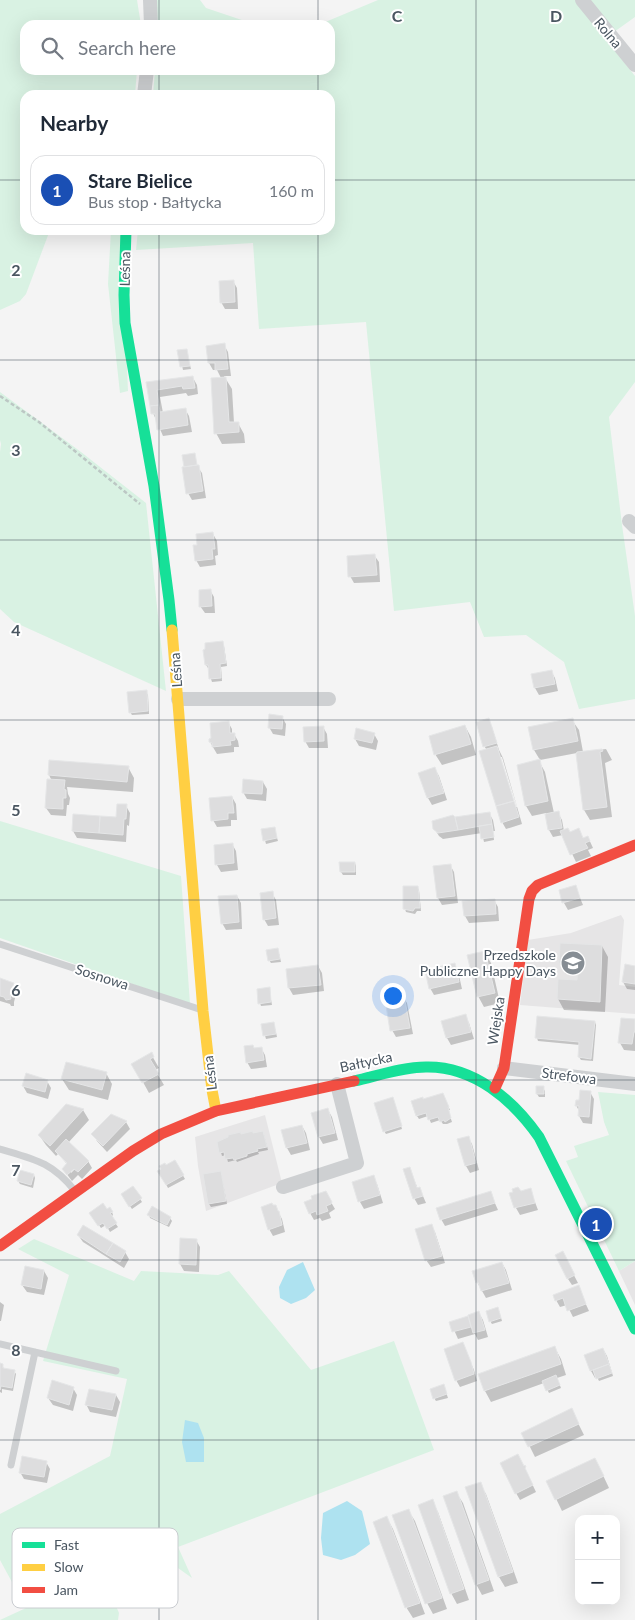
<!DOCTYPE html>
<meta charset="utf-8">
<style>
:root{--surface:#fff;--page:#f6f6f7;--text:#1f2937;--muted:#747a83;--line:#e0e1e3;--accent:#b45309}
body{margin:0;font-family:Lato,sans-serif;background:var(--page);color:var(--text)}
.controls{position:absolute;right:15px;bottom:15px;display:grid;overflow:hidden;border-radius:10px;box-shadow:0 5px 20px #0002}
.controls button{width:45px;height:45px;display:grid;place-items:center;padding:0;border:0;border-bottom:1px solid var(--line);background:var(--surface);color:var(--text);font:25px sans-serif}
.you{position:absolute;left:392px;top:995px;width:18px;height:18px;margin:-12px;border:4px solid #fff;border-radius:50%;background:#1a73e8;box-shadow:0 0 0 8px #1a73e833}
.badge{display:grid;place-items:center;width:32px;height:32px;border-radius:50%;background:var(--accent);color:#fff;font-size:16px;font-weight:700}
.pin{position:absolute;translate:-50% -50%;border:2px solid #fff;box-shadow:0 1px 5px #0006}
.list{margin:0;padding:0;list-style:none}
h2{display:flex;justify-content:space-between;align-items:center;height:65px;margin:0;padding:0 20px;font-size:21px}
h2 small{font-size:16px;font-weight:400;color:var(--muted)}
.list li{display:grid;grid-template-columns:32px 1fr auto;gap:15px;align-items:center;box-sizing:border-box;height:70px;margin:0 10px 10px;padding:0 10px;border:1px solid var(--line);border-radius:15px}
.list b{display:block;font-size:19px;white-space:nowrap}
.list p{margin:0;font-size:16px;white-space:nowrap;color:var(--muted)}
.list em{font-size:16px;font-style:normal;color:var(--muted)}
.icon{flex:none;width:28px;height:28px;fill:none;stroke:currentColor;stroke-width:2;stroke-linecap:round;stroke-linejoin:round}
.map{position:relative;flex:none;width:635px;height:1620px;overflow:hidden}
.search{position:absolute;background:var(--surface);box-shadow:0 5px 20px #0002;left:20px;top:20px;width:315px;height:55px;display:flex;align-items:center;gap:12px;box-sizing:border-box;padding:0 18px;border-radius:15px;color:var(--muted);font-size:19px}
.panel{position:absolute;background:var(--surface);box-shadow:0 5px 20px #0002;left:20px;top:90px;width:315px;height:145px;border-radius:15px}
.map>svg:first-child{display:block}
.education{fill:#e6e5e6}
.green{fill:#d9f2e3}
.water{fill:#aee2f0}
.shadow{fill:#0003;fill-rule:evenodd}
.building{fill:#ddddde;stroke:#e5e6e7}
.lines{fill:none;stroke-linecap:round;stroke-linejoin:round}
.path{stroke:#bcc7c4;stroke-width:2.5;stroke-dasharray:4 2.5;stroke-linecap:butt}
.lane{stroke:#ced0d2;stroke-width:7}
.street{stroke:#ced0d2;stroke-width:14}
.fast{stroke:#16e098;stroke-width:11}
.slow{stroke:#ffcf43;stroke-width:11}
.jam{stroke:#f24e42;stroke-width:11}
.grid{fill:none;stroke:#4a5661;stroke-width:1;stroke-opacity:0.55}
.labels{text-anchor:middle;stroke-width:4;stroke-linejoin:round;paint-order:stroke}
.street-label{font-size:14px;fill:#4a5661;stroke:#fff}
.poi-label{font-size:14px;fill:#4a5661;stroke:#fff;text-anchor:end}
.key{fill:#fff;stroke:#c9ccd0;stroke-width:1}
.key-label{font-size:14px;fill:#4a5661}
.grid-label{font-size:16px;text-anchor:middle;font-weight:bold;fill:#4a5661;stroke:#fff;stroke-width:4;stroke-linejoin:round;paint-order:stroke}
</style>
<div class="map">
<svg width="635" height="1620" viewBox="0 0 635 1620">
<rect width="100%" height="100%" fill="#f4f4f4"/>
<!-- education -->
<path class="education" d="M 621,915 L 624,920 L 619,985 L 635,987 L 635,1014 L 520,1005 L 528,940 L 571,933 Z
M 265,1115 L 282,1183 L 206,1211 L 198,1166 L 195,1137 Z
M 635,1261 L 635,1305 L 619,1271 Z"/>
<!-- green -->
<path class="green" d="M 0,0 L 137,0 L 141,25 L 25,25 L 25,70 L 137,70 L 135,95 L 25,95 L 25,230 L 50,230 L 26,294 L 20,301 L 0,310 Z
M 156,0 L 200,0 L 206,8 L 257,25 L 157,25 Z
M 378,0 L 635,0 L 635,17 L 614,32 L 607,41 L 635,76 L 635,382 L 609,417 L 622,525 L 635,616 L 635,699 L 579,709 L 564,662 L 526,635 L 484,637 L 470,602 L 394,611 L 366,322 L 259,329 L 253,243 L 136,250 L 138,230 L 330,230 L 330,95 L 153,95 L 155,70 L 330,70 L 330,25 L 315,25 L 323,23 Z
M 111,230 L 121,230 L 128,391 L 120,393 L 108,284 Z
M 0,392 L 81,452 L 146,503 L 166,691 L 14,622 L 0,609 L 0,452 L 1,444 L 0,440 Z
M 0,821 L 181,876 L 190,1004 L 0,938 Z
M 598,1092 L 635,1095 L 635,1261 L 619,1271 L 566,1161 L 578,1157 L 574,1146 L 609,1135 L 604,1122 Z
M 34,1239 L 134,1281 L 141,1271 L 218,1275 L 229,1271 L 311,1370 L 394,1341 L 434,1450 L 178,1547 L 192,1578 L 164,1558 L 105,1580 L 119,1613 L 118,1620 L 0,1620 L 26,1608 L 0,1560 L 0,1514 L 110,1456 L 127,1379 L 43,1361 L 69,1275 L 18,1249 Z"/>
<!-- water -->
<path class="water" d="M 303,1262 L 315,1290 L 306,1298 L 291,1304 L 280,1298 L 279,1287 L 287,1270 Z
M 185,1420 L 198,1423 L 204,1438 L 204,1462 L 186,1462 L 182,1442 Z
M 347,1501 L 362,1511 L 370,1544 L 355,1555 L 341,1560 L 323,1555 L 321,1538 L 323,1513 Z"/>
<!-- shadow -->
<path class="shadow" d="M 233,281 L 237,288 L 238,309 L 225,309 L 221,302 Z
M 224,345 L 228,352 L 231,376 L 224,376 L 232,389 L 234,423 L 238,423 L 244,434 L 245,443 L 222,444 L 216,433 L 221,378 L 217,370 L 213,370 L 209,363 L 207,347 Z
M 186,350 L 191,369 L 183,370 L 179,351 Z
M 193,378 L 197,385 L 198,394 L 188,396 L 186,393 L 160,397 L 163,413 L 185,409 L 189,416 L 192,432 L 163,436 L 153,413 L 147,383 Z
M 194,454 L 197,466 L 202,473 L 206,498 L 192,500 L 188,493 Z
M 213,534 L 217,541 L 218,555 L 215,556 L 216,565 L 200,567 L 196,560 L 198,546 Z
M 374,555 L 379,562 L 380,582 L 354,583 L 350,576 Z
M 210,590 L 214,597 L 215,613 L 205,613 L 200,606 Z
M 222,642 L 224,646 L 227,666 L 221,667 L 222,681 L 212,682 L 211,679 L 210,668 L 208,668 L 206,665 Z
M 551,671 L 555,678 L 558,691 L 539,695 L 535,688 L 532,675 Z
M 146,692 L 148,695 L 149,714 L 132,715 L 130,712 Z
M 282,717 L 286,724 L 285,736 L 273,734 L 269,727 Z
M 488,720 L 492,727 L 499,750 L 503,758 L 522,824 L 506,829 L 502,822 L 487,750 L 484,746 ZM 500,757 L 502,757 L 517,807 L 515,807 Z
M 572,720 L 579,730 L 583,752 L 606,749 L 612,760 L 605,763 L 612,817 L 590,820 L 584,810 L 577,753 L 540,760 L 534,750 Z
M 228,722 L 232,729 L 232,734 L 234,734 L 238,741 L 239,747 L 234,747 L 234,752 L 217,754 L 210,742 Z
M 465,726 L 471,737 L 476,755 L 442,765 L 435,754 Z
M 323,727 L 327,734 L 328,748 L 309,748 L 305,741 Z
M 374,734 L 378,741 L 376,750 L 359,746 L 355,739 Z
M 539,761 L 545,772 L 554,813 L 558,813 L 562,820 L 564,831 L 583,839 L 588,837 L 593,848 L 588,850 L 591,856 L 576,862 L 563,835 L 553,837 L 549,830 L 546,813 L 532,816 L 526,806 L 518,766 Z
M 128,767 L 134,778 L 133,792 L 67,787 L 68,794 L 70,798 L 69,805 L 67,805 L 66,816 L 51,815 L 46,808 L 52,781 L 49,775 Z
M 435,769 L 439,776 L 447,800 L 432,805 L 428,798 L 420,774 Z
M 263,782 L 267,789 L 266,801 L 247,799 L 243,792 Z
M 232,797 L 236,804 L 237,820 L 231,820 L 231,826 L 217,827 L 213,820 Z
M 126,806 L 130,813 L 129,826 L 127,825 L 126,842 L 77,838 L 73,831 L 117,819 Z
M 489,813 L 493,820 L 495,831 L 493,831 L 494,840 L 484,842 L 482,833 L 443,839 L 439,836 L 434,828 L 455,819 Z
M 274,828 L 278,841 L 266,844 L 265,840 Z
M 232,844 L 236,851 L 238,870 L 221,872 L 217,865 Z
M 355,863 L 356,866 L 356,875 L 343,875 L 341,872 Z
M 450,865 L 454,872 L 458,903 L 442,905 L 438,898 L 434,867 Z
M 575,886 L 583,905 L 568,910 L 564,903 L 560,891 Z
M 417,887 L 419,890 L 421,911 L 417,911 L 415,914 L 406,912 L 405,909 Z
M 272,893 L 276,900 L 279,925 L 268,926 L 264,919 Z
M 237,896 L 241,903 L 242,929 L 226,930 L 222,923 Z
M 494,900 L 498,907 L 499,921 L 469,923 L 465,916 L 464,902 Z
M 602,946 L 608,957 L 605,1012 L 564,1010 L 558,999 L 559,980 L 578,981 L 579,974 L 566,974 L 560,963 Z
M 278,949 L 281,962 L 271,963 L 269,960 Z
M 485,953 L 491,963 L 500,1003 L 484,1007 L 478,996 Z
M 454,964 L 458,971 L 462,989 L 434,995 L 430,988 Z
M 318,966 L 322,973 L 324,991 L 293,995 L 289,988 L 287,971 Z
M 635,967 L 635,990 L 627,989 L 623,982 Z
M 0,980 L 13,984 L 17,991 L 14,1002 L 14,1006 L 11,1006 L 10,1004 L 0,1001 Z
M 269,989 L 272,1005 L 261,1006 L 260,1003 Z
M 403,997 L 407,1003 L 413,1034 L 396,1037 L 392,1030 Z
M 465,1016 L 469,1023 L 474,1039 L 451,1045 L 447,1038 L 443,1022 Z
M 635,1021 L 635,1051 L 624,1050 L 620,1043 Z
M 595,1022 L 596,1025 L 593,1061 L 581,1060 L 579,1057 L 580,1045 L 538,1041 L 537,1038 Z
M 274,1024 L 277,1037 L 266,1039 L 262,1025 Z
M 261,1048 L 265,1055 L 267,1067 L 251,1069 L 247,1062 L 254,1049 Z
M 151,1054 L 159,1068 L 155,1070 L 164,1085 L 149,1093 L 133,1064 Z
M 106,1073 L 112,1084 L 108,1100 L 69,1090 L 62,1079 Z
M 47,1081 L 51,1088 L 48,1099 L 27,1093 L 23,1086 Z
M 537,1087 L 543,1088 L 545,1091 L 545,1097 L 539,1097 L 537,1094 Z
M 590,1092 L 594,1099 L 592,1124 L 583,1123 L 579,1116 L 579,1111 L 576,1105 Z
M 444,1097 L 450,1110 L 448,1110 L 452,1122 L 447,1124 L 443,1124 L 440,1120 L 431,1123 L 428,1116 L 419,1119 L 417,1116 Z
M 394,1102 L 402,1129 L 386,1134 L 384,1131 Z
M 83,1110 L 89,1120 L 68,1143 L 88,1161 L 92,1168 L 82,1179 L 78,1175 L 72,1181 L 63,1169 L 68,1165 L 58,1154 L 56,1156 L 46,1145 L 39,1135 ZM 79,1165 L 71,1173 L 71,1170 Z
M 328,1110 L 332,1117 L 338,1140 L 323,1144 L 319,1137 Z
M 126,1122 L 130,1129 L 107,1152 L 97,1141 L 93,1134 Z
M 302,1126 L 306,1133 L 310,1150 L 291,1155 L 287,1148 Z
M 253,1134 L 264,1135 L 268,1150 L 258,1152 L 259,1154 L 237,1162 L 236,1160 L 228,1162 L 226,1155 L 222,1156 L 218,1142 L 242,1135 Z
M 468,1137 L 472,1144 L 479,1170 L 470,1173 L 466,1166 Z
M 175,1162 L 185,1179 L 168,1188 L 159,1171 Z
M 409,1168 L 418,1189 L 420,1189 L 426,1203 L 418,1205 L 414,1198 Z
M 221,1173 L 227,1204 L 211,1207 L 209,1204 Z
M 34,1175 L 35,1178 L 33,1188 L 20,1184 L 18,1181 Z
M 373,1177 L 377,1184 L 383,1203 L 364,1209 L 360,1202 L 353,1183 Z
M 133,1187 L 142,1202 L 132,1209 L 124,1198 Z
M 530,1189 L 538,1210 L 520,1215 L 516,1208 Z
M 325,1192 L 335,1209 L 329,1213 L 331,1218 L 322,1221 L 320,1218 L 314,1220 L 310,1213 Z
M 490,1192 L 498,1210 L 445,1226 L 441,1219 Z
M 275,1206 L 282,1219 L 285,1232 L 273,1236 L 269,1229 Z
M 107,1210 L 112,1212 L 113,1215 L 111,1217 L 118,1227 L 110,1232 L 106,1225 L 101,1228 L 90,1213 Z
M 149,1215 L 170,1218 L 172,1221 L 169,1227 L 150,1218 Z
M 431,1225 L 435,1232 L 445,1263 L 431,1267 L 426,1260 Z
M 78,1235 L 125,1252 L 129,1259 L 124,1268 L 83,1242 Z
M 181,1240 L 196,1240 L 200,1247 L 199,1272 L 184,1271 L 180,1264 Z
M 566,1260 L 578,1283 L 572,1285 L 568,1279 Z
M 502,1263 L 506,1270 L 512,1290 L 486,1298 L 477,1282 Z
M 44,1271 L 48,1278 L 44,1295 L 27,1292 L 22,1285 Z
M 578,1287 L 589,1311 L 573,1317 L 567,1305 L 560,1307 L 556,1300 Z
M 0,1302 L 4,1305 L 1,1321 L 0,1321 Z
M 499,1311 L 502,1321 L 492,1324 L 490,1321 Z
M 479,1313 L 483,1320 L 488,1337 L 478,1340 L 475,1334 L 458,1339 L 451,1323 Z
M 462,1343 L 474,1370 L 477,1381 L 460,1387 L 456,1380 Z
M 555,1348 L 561,1359 L 566,1375 L 557,1378 L 561,1388 L 549,1393 L 544,1383 L 491,1402 L 485,1391 L 479,1375 Z
M 603,1349 L 607,1356 L 613,1376 L 599,1381 L 597,1377 L 595,1378 L 591,1371 L 585,1356 Z
M 0,1364 L 2,1365 L 4,1369 L 14,1371 L 16,1374 L 13,1391 L 2,1389 L 2,1393 L 0,1392 Z
M 73,1388 L 77,1395 L 73,1411 L 53,1405 L 48,1398 Z
M 445,1389 L 448,1398 L 436,1401 L 434,1398 Z
M 116,1395 L 120,1402 L 116,1417 L 90,1412 L 86,1404 Z
M 571,1409 L 584,1435 L 535,1457 L 523,1433 Z
M 46,1462 L 50,1469 L 47,1483 L 24,1479 L 20,1472 Z
M 524,1467 L 536,1492 L 520,1500 L 516,1493 Z
M 601,1471 L 609,1488 L 562,1511 L 548,1482 Z
M 480,1484 L 486,1494 L 518,1583 L 505,1587 L 499,1577 Z
M 456,1492 L 463,1503 L 494,1591 L 482,1595 L 476,1584 Z
M 432,1501 L 438,1512 L 469,1600 L 457,1604 L 451,1593 Z
M 408,1510 L 415,1521 L 447,1609 L 433,1614 L 427,1603 Z
M 387,1518 L 393,1529 L 425,1614 L 413,1618 L 406,1607 Z"/>
<!-- building -->
<path class="building" d="M 234,280 L 235,302 L 220,303 L 219,281 Z
M 225,343 L 228,369 L 215,370 L 215,363 L 208,363 L 206,346 Z
M 187,349 L 190,366 L 180,367 L 177,350 Z
M 193,376 L 195,388 L 183,389 L 182,386 L 157,390 L 159,405 L 150,406 L 146,382 Z
M 226,377 L 229,422 L 239,422 L 239,432 L 214,434 L 211,378 Z
M 159,405 L 160,412 L 186,408 L 188,425 L 157,430 L 155,414 L 151,414 L 150,406 Z
M 195,453 L 197,465 L 184,467 L 182,455 Z
M 197,465 L 199,465 L 203,491 L 186,494 L 182,467 Z
M 213,532 L 215,549 L 212,549 L 213,559 L 195,561 L 193,545 L 197,545 L 196,534 Z
M 375,554 L 377,575 L 348,577 L 347,556 Z
M 211,589 L 212,606 L 199,607 L 199,590 Z
M 223,641 L 226,663 L 220,664 L 221,678 L 209,679 L 208,665 L 205,665 L 203,650 L 205,649 L 205,643 Z
M 552,670 L 555,684 L 534,688 L 531,674 Z
M 147,690 L 148,711 L 129,713 L 127,692 Z
M 269,714 L 283,716 L 282,729 L 268,728 Z
M 489,718 L 497,743 L 483,747 L 476,722 Z
M 573,718 L 578,741 L 533,750 L 528,727 Z
M 229,721 L 230,733 L 235,733 L 235,740 L 230,741 L 231,745 L 212,747 L 212,743 L 209,742 L 209,739 L 211,738 L 210,723 Z
M 465,725 L 471,744 L 434,755 L 429,736 Z
M 324,726 L 324,741 L 304,742 L 303,727 Z
M 356,728 L 375,733 L 372,743 L 354,739 Z
M 497,746 L 514,801 L 496,806 L 479,751 Z
M 602,749 L 603,751 L 600,752 L 607,807 L 583,810 L 576,754 L 577,752 Z
M 540,759 L 548,801 L 525,806 L 517,765 Z
M 49,760 L 129,766 L 127,782 L 48,775 Z
M 435,767 L 444,793 L 427,798 L 418,773 Z
M 47,779 L 65,780 L 64,789 L 66,790 L 66,798 L 63,798 L 63,809 L 45,808 Z
M 243,779 L 263,781 L 262,794 L 242,793 Z
M 232,796 L 234,813 L 228,813 L 228,819 L 211,821 L 209,798 Z
M 514,801 L 519,817 L 501,823 L 496,806 Z
M 117,804 L 127,804 L 126,819 L 124,819 L 123,835 L 99,833 L 100,816 L 116,817 Z
M 559,811 L 562,828 L 548,830 L 545,814 Z
M 490,812 L 492,824 L 458,830 L 455,817 Z
M 73,814 L 100,816 L 99,833 L 72,831 Z
M 453,815 L 455,817 L 458,830 L 438,833 L 433,829 L 432,821 Z
M 492,824 L 494,837 L 481,839 L 479,826 Z
M 275,827 L 277,838 L 263,841 L 261,829 Z
M 568,828 L 570,832 L 579,828 L 583,838 L 588,836 L 590,841 L 585,843 L 588,848 L 570,855 L 560,831 Z
M 233,843 L 234,863 L 215,865 L 214,845 Z
M 339,862 L 355,862 L 355,872 L 340,872 Z
M 451,864 L 455,896 L 437,898 L 433,866 Z
M 576,885 L 580,898 L 562,903 L 559,890 Z
M 403,886 L 418,886 L 420,908 L 415,908 L 413,911 L 403,909 Z
M 273,891 L 276,918 L 263,920 L 260,893 Z
M 237,895 L 239,922 L 221,924 L 218,896 Z
M 495,899 L 496,914 L 464,916 L 462,901 Z
M 560,943 L 602,945 L 600,1002 L 557,999 L 558,979 L 577,980 L 578,964 L 559,963 Z
M 278,948 L 280,959 L 268,961 L 266,950 Z
M 485,951 L 495,993 L 477,997 L 467,955 Z
M 455,963 L 459,982 L 429,989 L 425,970 Z
M 625,964 L 635,966 L 635,984 L 622,982 Z
M 318,965 L 321,985 L 288,988 L 286,969 Z
M 0,978 L 14,983 L 10,994 L 11,999 L 6,1000 L 4,997 L 0,996 Z
M 270,987 L 271,1002 L 258,1004 L 257,989 Z
M 404,995 L 410,1028 L 390,1031 L 385,999 Z
M 466,1014 L 471,1032 L 446,1038 L 441,1021 Z
M 537,1016 L 595,1021 L 591,1059 L 578,1057 L 579,1042 L 535,1038 Z
M 621,1018 L 635,1019 L 635,1032 L 634,1032 L 632,1044 L 618,1043 Z
M 274,1022 L 276,1034 L 263,1036 L 261,1024 Z
M 253,1045 L 254,1048 L 262,1047 L 264,1060 L 246,1063 L 244,1046 Z
M 152,1052 L 154,1057 L 150,1059 L 159,1074 L 142,1083 L 131,1064 Z
M 66,1062 L 107,1072 L 102,1090 L 61,1079 Z
M 26,1073 L 48,1080 L 45,1092 L 22,1086 Z
M 536,1086 L 544,1086 L 544,1094 L 536,1094 Z
M 580,1090 L 591,1091 L 589,1117 L 578,1116 L 579,1106 L 575,1106 L 576,1100 L 579,1100 Z
M 443,1093 L 449,1107 L 448,1107 L 451,1118 L 445,1122 L 444,1120 L 440,1122 L 438,1117 L 428,1120 L 426,1113 L 416,1116 L 411,1101 L 423,1097 L 423,1099 Z
M 393,1097 L 402,1126 L 383,1132 L 374,1103 Z
M 66,1104 L 84,1109 L 50,1146 L 38,1135 Z
M 328,1108 L 335,1133 L 318,1137 L 311,1113 Z
M 111,1114 L 127,1121 L 103,1146 L 91,1134 Z
M 302,1125 L 307,1143 L 286,1148 L 281,1130 Z
M 253,1131 L 253,1133 L 263,1131 L 267,1147 L 257,1149 L 258,1151 L 247,1154 L 247,1156 L 234,1160 L 233,1158 L 225,1159 L 224,1152 L 219,1153 L 217,1142 L 228,1137 L 228,1135 L 241,1132 L 241,1134 Z
M 469,1136 L 476,1163 L 465,1166 L 457,1139 Z
M 66,1139 L 89,1161 L 78,1172 L 74,1169 L 67,1175 L 62,1169 L 67,1163 L 55,1151 Z
M 175,1160 L 184,1175 L 166,1185 L 157,1171 L 161,1169 L 159,1166 L 165,1163 L 166,1165 Z
M 410,1167 L 417,1188 L 420,1187 L 423,1196 L 413,1199 L 403,1169 Z
M 20,1170 L 34,1174 L 31,1185 L 17,1181 Z
M 221,1171 L 226,1201 L 208,1204 L 203,1174 Z
M 374,1175 L 380,1195 L 358,1202 L 352,1182 Z
M 133,1186 L 142,1198 L 129,1207 L 121,1194 Z
M 518,1187 L 521,1191 L 531,1188 L 535,1203 L 514,1208 L 509,1193 L 513,1192 L 512,1189 Z
M 326,1191 L 332,1202 L 331,1204 L 326,1206 L 328,1211 L 317,1215 L 316,1211 L 309,1214 L 304,1202 L 312,1199 L 311,1196 Z
M 491,1191 L 495,1203 L 440,1220 L 436,1208 Z
M 103,1203 L 107,1209 L 110,1207 L 113,1212 L 110,1213 L 117,1223 L 107,1229 L 103,1223 L 98,1226 L 89,1213 Z
M 272,1203 L 273,1205 L 276,1205 L 278,1211 L 279,1211 L 282,1225 L 268,1230 L 261,1207 Z
M 152,1206 L 171,1217 L 167,1225 L 147,1215 Z
M 432,1224 L 442,1256 L 425,1261 L 415,1229 Z
M 83,1225 L 113,1243 L 106,1254 L 77,1235 Z
M 180,1238 L 197,1239 L 196,1265 L 179,1264 Z
M 113,1243 L 126,1251 L 120,1262 L 106,1254 Z
M 563,1251 L 575,1275 L 567,1279 L 555,1255 Z
M 502,1262 L 509,1283 L 481,1291 L 478,1282 L 476,1283 L 472,1271 Z
M 25,1266 L 44,1270 L 41,1289 L 21,1285 Z
M 579,1285 L 586,1304 L 567,1311 L 563,1298 L 555,1301 L 553,1295 Z
M 498,1307 L 501,1318 L 489,1322 L 486,1311 Z
M 479,1311 L 485,1330 L 473,1333 L 468,1315 Z
M 468,1316 L 471,1327 L 452,1332 L 449,1322 Z
M 463,1342 L 471,1362 L 474,1374 L 455,1381 L 444,1349 Z
M 555,1346 L 561,1364 L 484,1391 L 478,1374 Z
M 603,1348 L 609,1364 L 590,1371 L 584,1355 Z
M 0,1363 L 3,1364 L 3,1368 L 15,1370 L 12,1388 L 1,1386 L 0,1390 Z
M 609,1364 L 612,1373 L 596,1379 L 593,1370 Z
M 556,1375 L 560,1385 L 546,1391 L 542,1381 Z
M 52,1380 L 74,1387 L 69,1405 L 47,1398 Z
M 444,1384 L 447,1394 L 433,1399 L 430,1389 Z
M 89,1389 L 116,1394 L 112,1410 L 85,1405 Z
M 572,1408 L 579,1424 L 528,1447 L 521,1433 Z
M 518,1454 L 524,1466 L 525,1465 L 526,1467 L 525,1468 L 533,1485 L 515,1494 L 500,1463 Z
M 22,1456 L 47,1461 L 44,1477 L 19,1473 Z
M 595,1458 L 604,1476 L 555,1500 L 546,1481 Z
M 481,1482 L 513,1572 L 498,1577 L 465,1487 Z
M 457,1491 L 489,1580 L 475,1585 L 443,1496 Z
M 433,1499 L 464,1589 L 450,1594 L 418,1505 Z
M 409,1509 L 442,1598 L 425,1604 L 392,1515 Z
M 387,1516 L 420,1603 L 405,1608 L 373,1522 Z"/>
<g class="lines">
<!-- path -->
<path class="path" d="M 0,396 L 39,422 L 140,504"/>
<!-- lane -->
<path class="lane" d="M 0,944 L 202,1010
M 0,1149 C 34,1159 52,1162 75,1191
M 0,1344 L 116,1371
M 11,1465 L 35,1352"/>
<!-- street -->
<path class="street" d="M 150,0 L 151,25
M 582,0 L 635,65
M 144,95 L 147,70
M 629,521 L 635,527
M 178,699 L 329,699
M 504,1068 L 635,1084
M 283,1187 L 357,1163 L 337,1084"/>
<!-- fast -->
<path class="fast" d="M 126,230 L 124,295 L 125,323 L 154,486 L 169,600 L 172,630
M 354,1081 C 377,1076 402,1067 426,1067 C 474,1066 513,1100 539,1137 L 635,1329"/>
<!-- slow -->
<path class="slow" d="M 172,630 L 203,1011 L 212,1090 L 216,1111"/>
<!-- jam -->
<path class="jam" d="M 495,1088 L 504,1068 L 529,899 L 532,891 L 538,885 L 635,845
M 0,1246 L 133,1151 L 161,1134 L 216,1111 L 354,1081"/>
</g>
<!-- grid -->
<path class="grid" d="M 159,0 L 159,25M 318,0 L 318,25M 476,0 L 476,1620M 159,70 L 159,95M 318,70 L 318,95M 0,180 L 25,180M 330,180 L 635,180M 159,230 L 159,1620M 318,230 L 318,1620M 0,360 L 635,360M 0,540 L 635,540M 0,720 L 635,720M 0,900 L 635,900M 0,1080 L 635,1080M 0,1260 L 635,1260M 0,1440 L 635,1440"/>
<!-- icons -->
<defs>
<symbol id="school-disc" viewBox="-11 -11 22 22"><circle r="9.5" fill="#868d94" stroke="#fff"/><path d="M0-5L7-2L0 1L-7-2ZM-4 1L0 2.5L4 1V4Q0 6-4 4Z" fill="#fff"/></symbol>
</defs>
<g fill-rule="evenodd">
<use href="#school-disc" x="559" y="949" width="28" height="28"/>
</g>
<g class="labels">
<!-- street labels -->
<g class="street-label">
<text transform="translate(608 33) rotate(50)" y="5">Rolna</text>
<text transform="translate(125 269) rotate(-89)" y="5">Leśna</text>
<text transform="translate(176 670) rotate(-94)" y="5">Leśna</text>
<text transform="translate(102 977) rotate(18)" y="5">Sosnowa</text>
<text transform="translate(496 1021) rotate(-81)" y="5">Wiejska</text>
<text transform="translate(366 1062) rotate(-12)" y="5">Bałtycka</text>
<text transform="translate(210 1073) rotate(-97)" y="5">Leśna</text>
<text transform="translate(569 1076) rotate(7)" y="5">Strefowa</text>
</g>
<!-- poi labels -->
<g class="poi-label">
<text x="556" y="960">Przedszkole<tspan x="556" dy="16">Publiczne Happy Days</tspan></text>
</g>
</g>
<!-- legend -->
<rect x="12" y="1528" width="166" height="80" rx="8" class="key"/>
<rect x="22" y="1542" width="23" height="6" fill="#16e098"/>
<rect x="22" y="1564" width="23" height="7" fill="#ffcf43"/>
<rect x="22" y="1587" width="23" height="6" fill="#f24e42"/>
<g class="key-label">
<text x="54" y="1550">Fast</text>
<text x="54" y="1572">Slow</text>
<text x="54" y="1595">Jam</text>
</g>
<g class="grid-label">
<text x="397" y="22">C</text>
<text x="556" y="22">D</text>
<text x="16" y="276">2</text>
<text x="16" y="456">3</text>
<text x="16" y="636">4</text>
<text x="16" y="816">5</text>
<text x="16" y="996">6</text>
<text x="16" y="1176">7</text>
<text x="16" y="1356">8</text>
</g>
</svg>
<div class="controls">
<button>+</button>
<button>−</button>
</div>
<div class="you"></div>
<div class="pin badge" style="left:596px;top:1224px;background:#1a4fb4">1</div>
<div class="search"><svg class="icon" aria-label="search" viewBox="0 0 24 24"><circle cx="10" cy="10" r="6"/><path d="M15 15l6 6"/></svg>Search here</div>
<section class="panel">
<h2>Nearby<small></small></h2>
<ul class="list">
<li><span class="badge" style="background:#1a4fb4">1</span><div><b>Stare Bielice</b><p>Bus stop · Bałtycka</p></div><em>160 m</em></li>
</ul>
</section>
</div>
